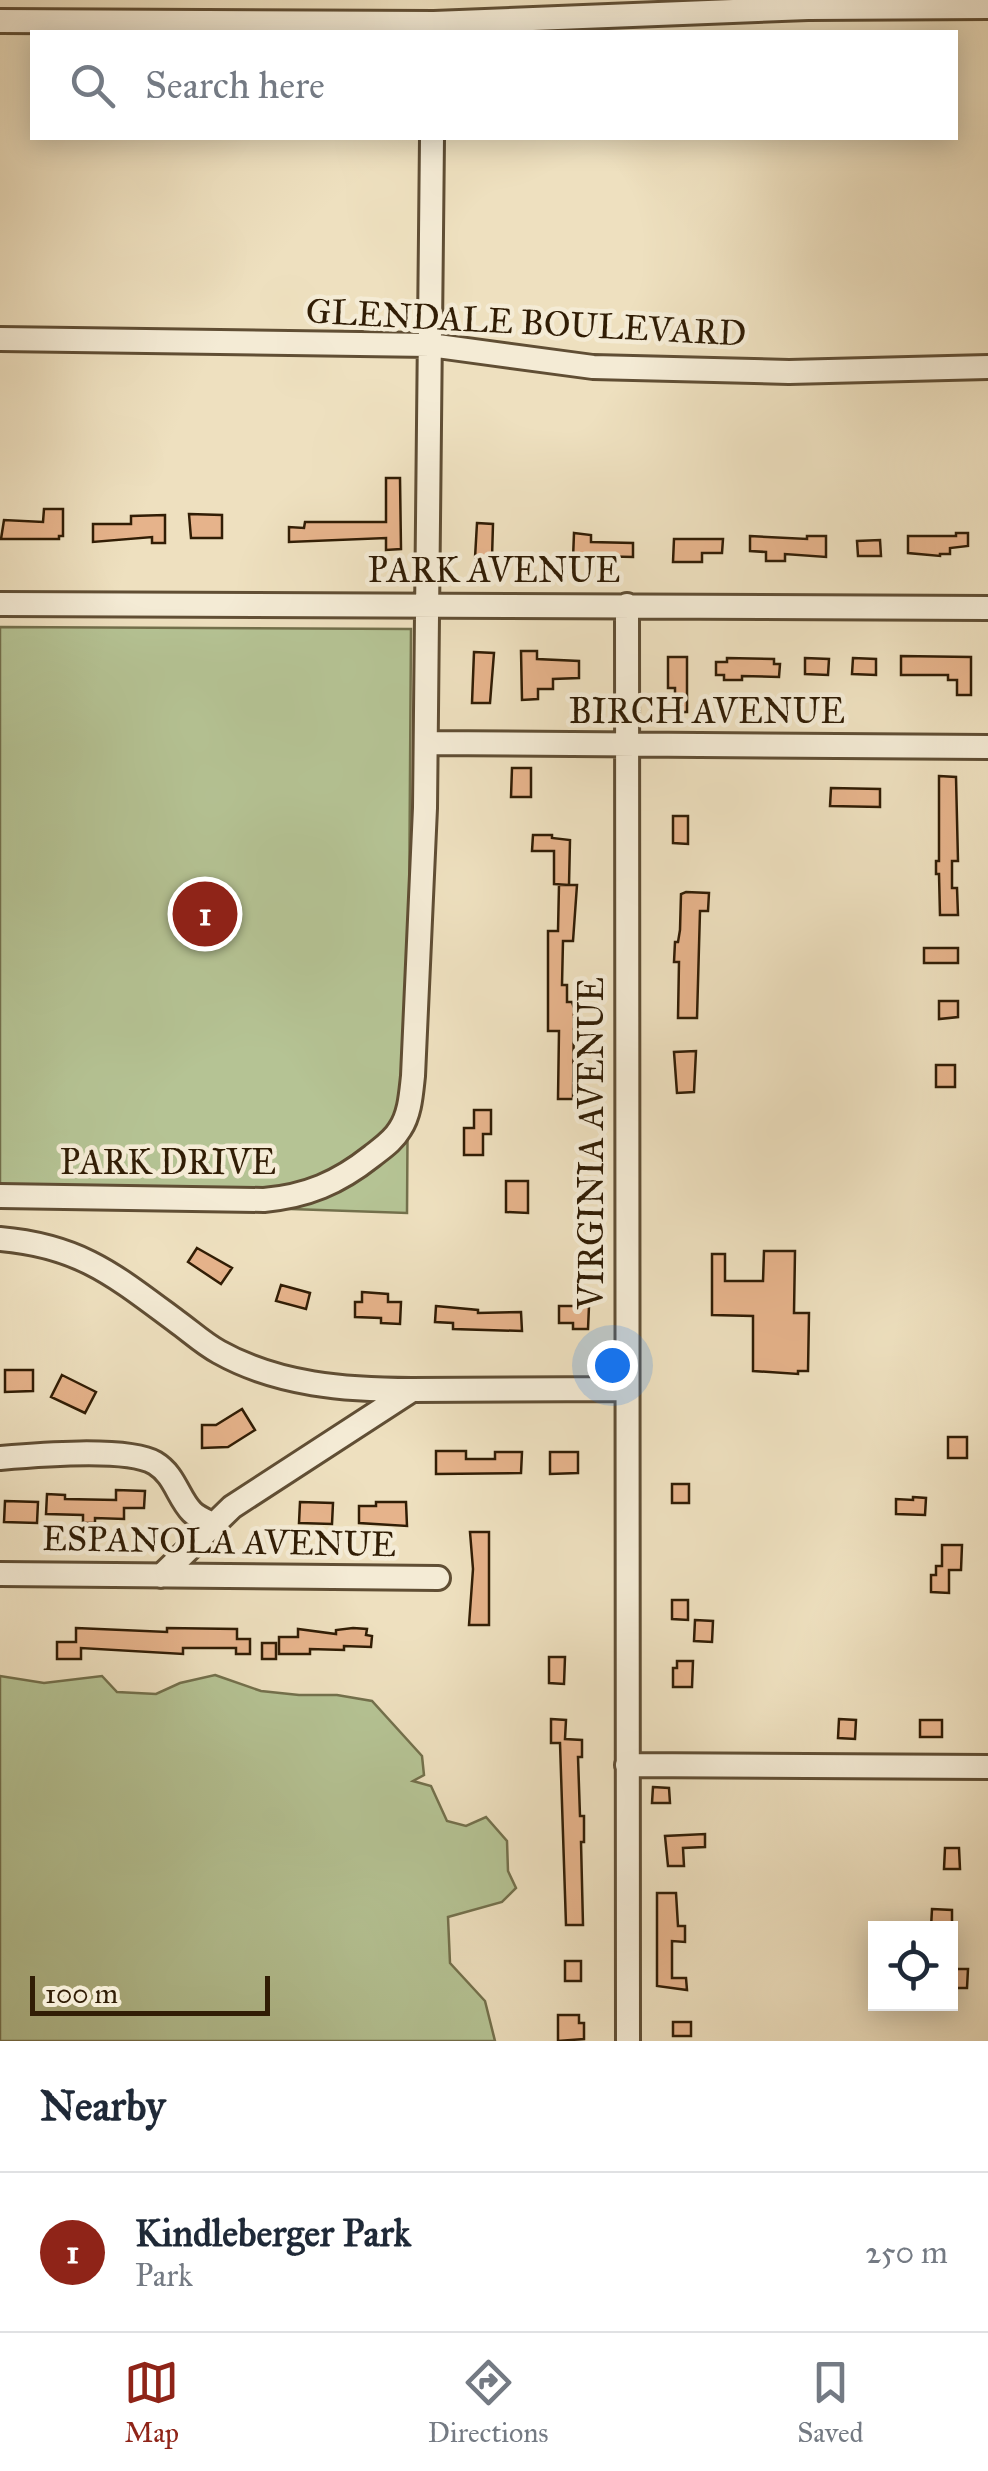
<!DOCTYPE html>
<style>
:root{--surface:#fff;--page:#f6f6f7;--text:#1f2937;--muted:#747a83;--line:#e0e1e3;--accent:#8f2418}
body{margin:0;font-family:"IM FELL Great Primer",serif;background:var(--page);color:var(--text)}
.controls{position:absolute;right:30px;bottom:30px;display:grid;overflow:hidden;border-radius:0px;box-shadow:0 5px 25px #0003}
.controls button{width:90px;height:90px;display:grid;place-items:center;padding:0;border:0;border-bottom:2px solid var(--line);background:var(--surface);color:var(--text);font:50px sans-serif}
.scale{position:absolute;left:30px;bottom:25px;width:240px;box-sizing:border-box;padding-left:10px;border:5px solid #311d05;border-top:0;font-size:28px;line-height:35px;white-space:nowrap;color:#311d05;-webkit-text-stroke:8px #f4ebd5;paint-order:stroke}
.you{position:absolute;left:612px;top:1365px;width:35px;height:35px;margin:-25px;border:8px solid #fff;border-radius:50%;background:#1a73e8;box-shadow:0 0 0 15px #1a73e833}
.badge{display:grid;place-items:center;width:65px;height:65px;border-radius:50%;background:var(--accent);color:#fff;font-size:32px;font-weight:700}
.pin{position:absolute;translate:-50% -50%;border:5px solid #fff;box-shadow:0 2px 10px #0006}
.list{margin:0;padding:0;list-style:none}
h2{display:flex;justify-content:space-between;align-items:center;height:130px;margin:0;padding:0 40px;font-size:42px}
h2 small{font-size:32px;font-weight:400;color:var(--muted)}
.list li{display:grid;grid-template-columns:65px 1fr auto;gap:30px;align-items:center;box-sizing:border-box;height:160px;padding:0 40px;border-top:2px solid var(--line)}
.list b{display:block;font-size:38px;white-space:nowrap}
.list p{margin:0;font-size:32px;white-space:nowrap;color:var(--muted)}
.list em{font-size:32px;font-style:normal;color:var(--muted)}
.icon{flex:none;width:55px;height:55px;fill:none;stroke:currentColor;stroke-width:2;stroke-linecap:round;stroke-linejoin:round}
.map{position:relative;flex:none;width:988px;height:2041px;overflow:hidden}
.search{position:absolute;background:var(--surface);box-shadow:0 5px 25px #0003;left:30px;right:30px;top:30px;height:110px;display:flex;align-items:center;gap:25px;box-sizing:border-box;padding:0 35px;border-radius:0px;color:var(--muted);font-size:38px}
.sheet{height:290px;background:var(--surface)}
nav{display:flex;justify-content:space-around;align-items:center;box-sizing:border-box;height:140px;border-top:2px solid var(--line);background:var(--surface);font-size:28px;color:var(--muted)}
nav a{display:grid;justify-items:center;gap:5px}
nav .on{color:var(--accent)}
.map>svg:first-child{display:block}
.green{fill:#b5c394;stroke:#73704c;stroke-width:2.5}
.building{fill:#e6b38b;stroke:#311d05;stroke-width:2.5}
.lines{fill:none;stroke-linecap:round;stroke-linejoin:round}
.minor-casing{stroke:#604e34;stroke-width:28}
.minor{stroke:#f4ebd5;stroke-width:22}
.labels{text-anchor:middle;stroke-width:9;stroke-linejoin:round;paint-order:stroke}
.street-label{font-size:35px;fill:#311d05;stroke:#f4ebd5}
</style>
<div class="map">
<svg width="988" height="2041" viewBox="0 0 988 2041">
<rect width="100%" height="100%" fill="#eee0bf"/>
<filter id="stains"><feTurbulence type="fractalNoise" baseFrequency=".002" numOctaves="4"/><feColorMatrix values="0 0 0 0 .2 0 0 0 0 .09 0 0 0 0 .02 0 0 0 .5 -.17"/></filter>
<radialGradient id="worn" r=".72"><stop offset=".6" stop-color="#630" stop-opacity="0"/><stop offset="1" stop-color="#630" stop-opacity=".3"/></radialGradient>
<!-- green -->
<path class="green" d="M 0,627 L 411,629 L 407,1213 L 0,1199 Z
M 215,1675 L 261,1691 L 299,1695 L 337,1695 L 372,1701 L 422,1756 L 424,1775 L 413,1781 L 431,1786 L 447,1821 L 466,1826 L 486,1817 L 507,1841 L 508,1871 L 516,1888 L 502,1902 L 448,1917 L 450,1963 L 485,2001 L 495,2041 L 0,2041 L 0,1676 L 44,1683 L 102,1676 L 117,1692 L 156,1694 L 180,1683 Z"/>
<!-- building -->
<path class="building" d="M 386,478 L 400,478 L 401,549 L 386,550 L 386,538 L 289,542 L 289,527 L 304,528 L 305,522 L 386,522 Z
M 44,509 L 63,509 L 63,536 L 59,536 L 59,539 L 1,539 L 4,520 L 43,522 Z
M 189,514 L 222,515 L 222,538 L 191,538 Z
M 165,515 L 165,543 L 152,543 L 152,537 L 93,542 L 93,524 L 131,524 L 131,516 Z
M 477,523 L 493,524 L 492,558 L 475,558 Z
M 574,533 L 591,535 L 591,542 L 633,543 L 633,557 L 590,556 L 589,560 L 573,559 Z
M 956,533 L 968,533 L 968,546 L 950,548 L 950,554 L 940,554 L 940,556 L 908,553 L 908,536 L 956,536 Z
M 750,536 L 807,539 L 807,536 L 826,536 L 826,557 L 785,554 L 785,561 L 766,561 L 766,552 L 750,551 Z
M 674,539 L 723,539 L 722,553 L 702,553 L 702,562 L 673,562 Z
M 880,540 L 881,556 L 858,556 L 857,541 Z
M 521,651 L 537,651 L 537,659 L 579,661 L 579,678 L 553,679 L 553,689 L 538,689 L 538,699 L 522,700 Z
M 474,652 L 494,653 L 490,703 L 472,703 Z
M 901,656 L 971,657 L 971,695 L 957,695 L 957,680 L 948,680 L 948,675 L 901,675 Z
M 668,657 L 687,657 L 687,712 L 675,712 L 675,688 L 668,688 Z
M 727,658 L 774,659 L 774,664 L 780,664 L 779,677 L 742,676 L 742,680 L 724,680 L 724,675 L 716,675 L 716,662 L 727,662 Z
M 805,658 L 829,659 L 828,675 L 805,674 Z
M 853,658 L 876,659 L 876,675 L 852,674 Z
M 512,768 L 531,768 L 531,797 L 511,797 Z
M 939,776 L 956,777 L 958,861 L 952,861 L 952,888 L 957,888 L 958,915 L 940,915 L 939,874 L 936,874 L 936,861 L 939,861 Z
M 831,788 L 880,789 L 880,807 L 830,806 Z
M 673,816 L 688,816 L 688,844 L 673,843 Z
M 533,835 L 552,835 L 552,838 L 570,840 L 569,885 L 554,884 L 554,851 L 532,851 Z
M 559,885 L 577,885 L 573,941 L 563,941 L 562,985 L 567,985 L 567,1002 L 572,1002 L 574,1008 L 573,1099 L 558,1099 L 559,1031 L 548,1031 L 548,931 L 558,931 Z
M 686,892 L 709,893 L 708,911 L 700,911 L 697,1018 L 678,1018 L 679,962 L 674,962 L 675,942 L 678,942 L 680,930 L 681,894 Z
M 924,948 L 958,948 L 958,963 L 924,963 Z
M 939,1001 L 958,1001 L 958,1017 L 939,1019 Z
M 696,1051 L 694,1092 L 677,1093 L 674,1052 Z
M 936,1065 L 955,1065 L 955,1087 L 936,1087 Z
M 474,1110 L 491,1110 L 491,1134 L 483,1134 L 483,1155 L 464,1155 L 464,1128 L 474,1128 Z
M 506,1181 L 528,1181 L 528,1213 L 506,1212 Z
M 197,1248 L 232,1268 L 221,1284 L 188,1262 Z
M 764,1251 L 795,1251 L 794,1313 L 809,1313 L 808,1371 L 798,1371 L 798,1374 L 753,1371 L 753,1316 L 712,1315 L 712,1254 L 725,1254 L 725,1281 L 763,1281 Z
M 281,1285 L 310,1293 L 306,1309 L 276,1301 Z
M 362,1292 L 388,1294 L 388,1302 L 401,1302 L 400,1324 L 381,1323 L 381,1318 L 355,1317 L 355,1302 L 362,1302 Z
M 436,1306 L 478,1310 L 478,1313 L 521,1312 L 522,1331 L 453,1329 L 453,1323 L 435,1322 Z
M 559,1306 L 589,1306 L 588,1329 L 573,1329 L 573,1323 L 559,1323 Z
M 5,1370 L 33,1370 L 33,1391 L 5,1392 Z
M 62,1375 L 96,1392 L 85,1413 L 51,1397 Z
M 242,1409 L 255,1430 L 228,1447 L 202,1448 L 202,1425 L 216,1425 Z
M 948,1437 L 967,1437 L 967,1458 L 948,1458 Z
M 436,1451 L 466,1451 L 466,1459 L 495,1459 L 495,1452 L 522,1452 L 521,1473 L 436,1474 Z
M 550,1452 L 578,1452 L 578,1473 L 550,1474 Z
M 672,1484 L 689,1484 L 689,1503 L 672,1503 Z
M 116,1490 L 145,1491 L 144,1508 L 124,1508 L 124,1519 L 95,1518 L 95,1523 L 83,1523 L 83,1515 L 46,1514 L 47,1494 L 65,1495 L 65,1499 L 116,1500 Z
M 913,1497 L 926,1498 L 925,1515 L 896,1514 L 896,1499 L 913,1500 Z
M 5,1501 L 38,1502 L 37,1523 L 4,1522 Z
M 300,1502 L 333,1503 L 332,1524 L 299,1523 Z
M 376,1502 L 406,1502 L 407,1526 L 359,1523 L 359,1506 L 376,1506 Z
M 470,1532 L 489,1532 L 489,1625 L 469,1625 L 473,1569 Z
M 942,1545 L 962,1545 L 961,1570 L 949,1570 L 949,1593 L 931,1592 L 931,1575 L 936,1575 L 936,1566 L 942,1566 Z
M 672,1600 L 688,1600 L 688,1620 L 672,1619 Z
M 695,1620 L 713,1621 L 712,1642 L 694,1641 Z
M 76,1628 L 167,1632 L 167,1628 L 237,1629 L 237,1639 L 250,1639 L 250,1654 L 236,1654 L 236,1648 L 183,1648 L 183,1654 L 81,1648 L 81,1659 L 57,1659 L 57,1642 L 76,1642 Z
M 353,1628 L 367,1629 L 366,1635 L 372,1636 L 371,1647 L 344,1646 L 344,1650 L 310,1649 L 310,1654 L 279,1654 L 279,1637 L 298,1637 L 298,1629 L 336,1634 L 336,1630 Z
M 262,1643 L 276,1643 L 276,1659 L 262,1659 Z
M 549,1657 L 565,1657 L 564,1684 L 549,1683 Z
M 677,1661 L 693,1661 L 692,1687 L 673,1687 L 673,1668 L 677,1668 Z
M 551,1719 L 566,1720 L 565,1739 L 582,1740 L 582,1757 L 578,1757 L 580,1816 L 584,1816 L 584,1842 L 581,1842 L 583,1925 L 566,1925 L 560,1743 L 551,1743 Z
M 839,1719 L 856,1720 L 855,1739 L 838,1738 Z
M 920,1720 L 942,1720 L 942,1737 L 920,1737 Z
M 653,1787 L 669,1788 L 670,1803 L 652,1803 Z
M 705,1834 L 705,1847 L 683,1848 L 684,1866 L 668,1866 L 665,1836 Z
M 945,1848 L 959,1848 L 960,1869 L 944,1869 Z
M 657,1893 L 676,1893 L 678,1926 L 685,1926 L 685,1942 L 672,1941 L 672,1978 L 686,1978 L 687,1990 L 657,1986 Z
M 932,1909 L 952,1910 L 952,1928 L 931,1928 Z
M 565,1961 L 581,1961 L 581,1981 L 565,1981 Z
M 950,1969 L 968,1969 L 967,1988 L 950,1988 Z
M 558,2015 L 579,2015 L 579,2023 L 584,2023 L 584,2039 L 558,2041 Z
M 673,2022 L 691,2022 L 691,2036 L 673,2036 Z"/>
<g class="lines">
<defs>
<path id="minor" d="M 0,21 L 434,23 L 808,8 L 988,7
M 0,339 L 430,345 L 593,367 L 789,372 L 988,367
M 0,604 L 988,608
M 627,605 L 628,2041
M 426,743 L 988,747
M 0,1196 L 264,1200 C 307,1196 338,1183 372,1156 C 382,1148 393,1141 400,1129 C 410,1114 411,1094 413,1076 L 425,808 L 432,138
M 0,1239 C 80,1246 114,1275 176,1321 C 190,1331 204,1344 219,1352 C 278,1385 346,1390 412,1390
M 0,1458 C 34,1455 127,1447 155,1463 C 175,1475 178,1498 192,1512 C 197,1517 206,1521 212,1524
M 0,1574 L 438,1578
M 161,1576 L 232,1507 L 412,1390 L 626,1389
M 627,1765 L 988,1767"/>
</defs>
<!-- minor casing -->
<use href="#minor" class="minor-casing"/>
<!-- minor -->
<use href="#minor" class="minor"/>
</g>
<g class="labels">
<!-- street labels -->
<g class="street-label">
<text transform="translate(526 322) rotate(3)" y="12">GLENDALE BOULEVARD</text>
<text x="494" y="582">PARK AVENUE</text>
<text x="707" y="723">BIRCH AVENUE</text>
<text transform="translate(591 1143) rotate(-90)" y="12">VIRGINIA AVENUE</text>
<text x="168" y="1174">PARK DRIVE</text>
<text transform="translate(219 1541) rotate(1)" y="12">ESPANOLA AVENUE</text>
</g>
</g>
<rect width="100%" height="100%" filter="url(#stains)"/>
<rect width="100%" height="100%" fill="url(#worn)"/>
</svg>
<div class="controls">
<button><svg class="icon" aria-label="locate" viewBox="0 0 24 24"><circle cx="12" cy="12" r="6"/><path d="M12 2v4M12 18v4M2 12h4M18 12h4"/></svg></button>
</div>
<div class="scale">100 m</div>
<div class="you"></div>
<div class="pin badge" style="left:205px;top:914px">1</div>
<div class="search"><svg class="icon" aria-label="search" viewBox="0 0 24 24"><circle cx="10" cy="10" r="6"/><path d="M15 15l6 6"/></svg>Search here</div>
</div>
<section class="sheet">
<h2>Nearby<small></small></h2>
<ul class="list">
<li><span class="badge">1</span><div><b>Kindleberger Park</b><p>Park</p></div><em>250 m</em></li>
</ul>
</section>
<nav>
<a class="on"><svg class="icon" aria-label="map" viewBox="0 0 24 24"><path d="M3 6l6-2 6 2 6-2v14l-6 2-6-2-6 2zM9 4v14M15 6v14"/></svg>Map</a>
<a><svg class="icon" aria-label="directions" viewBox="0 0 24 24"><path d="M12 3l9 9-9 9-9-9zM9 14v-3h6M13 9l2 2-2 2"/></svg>Directions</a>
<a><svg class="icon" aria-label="saved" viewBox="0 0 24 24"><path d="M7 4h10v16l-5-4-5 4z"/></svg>Saved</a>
</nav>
